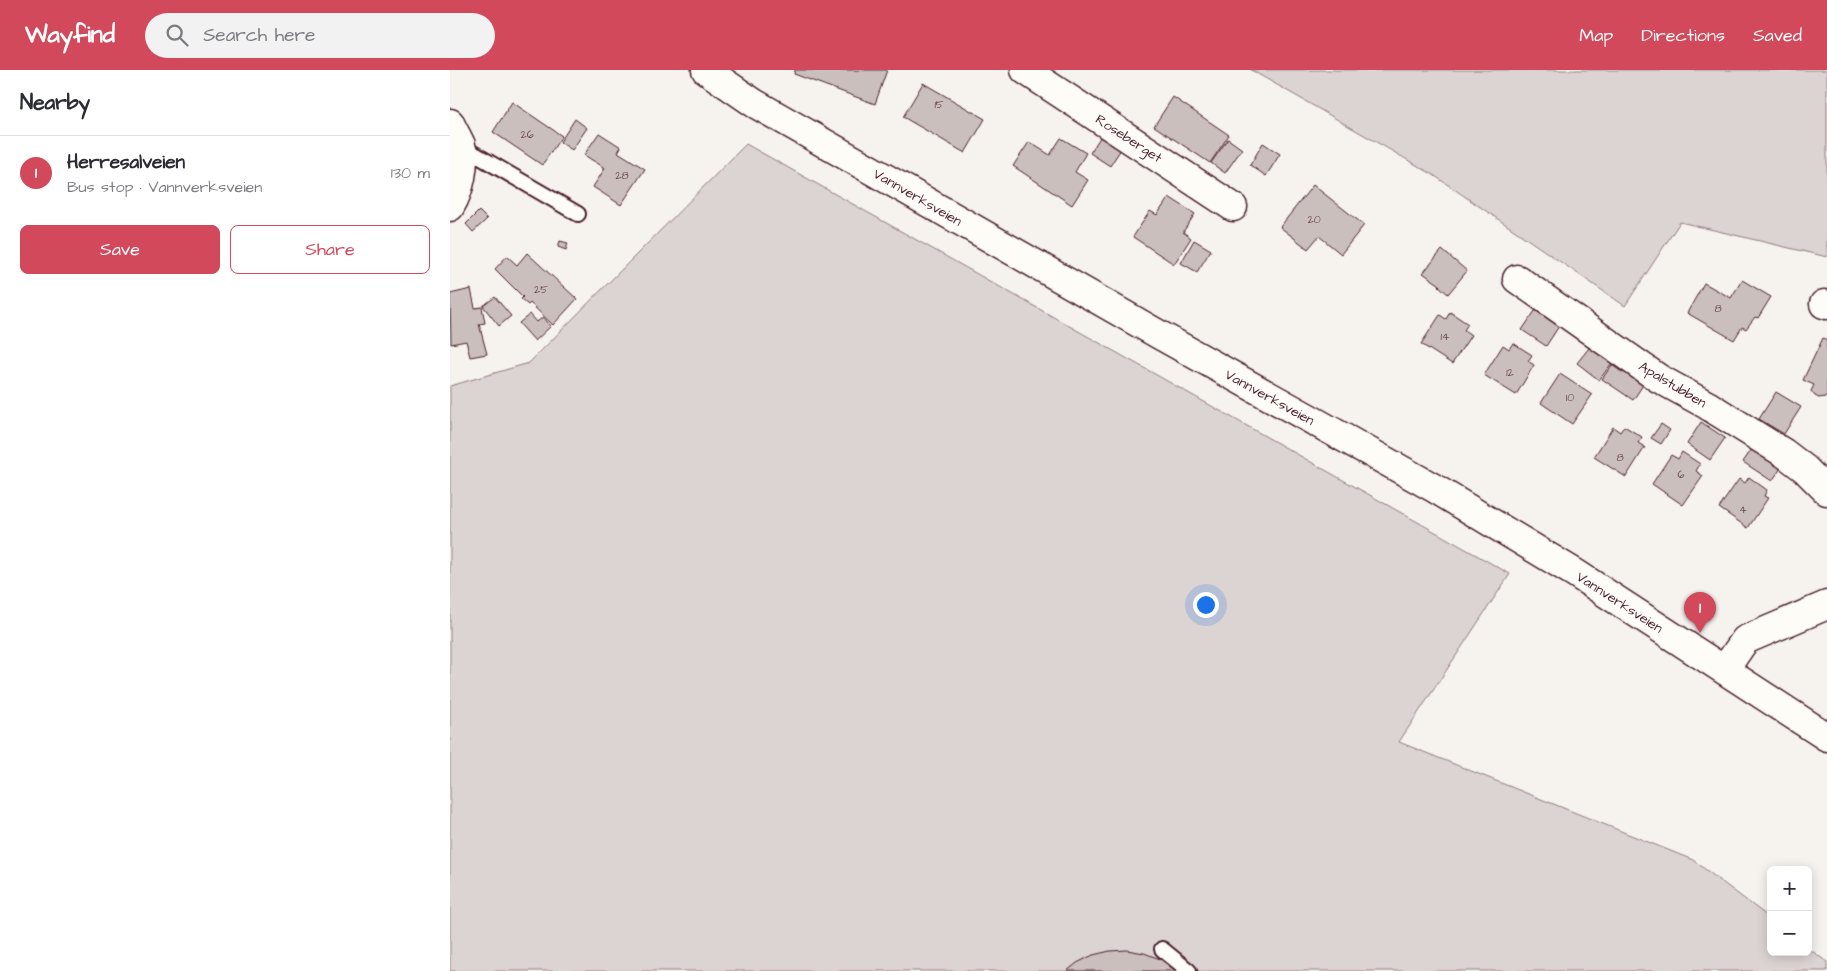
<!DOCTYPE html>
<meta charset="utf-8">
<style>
:root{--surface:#fff;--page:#f2f2f3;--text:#2b2b33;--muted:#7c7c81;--line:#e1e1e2;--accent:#d1495b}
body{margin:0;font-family:"Architects Daughter",sans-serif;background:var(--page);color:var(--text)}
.controls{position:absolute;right:15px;bottom:15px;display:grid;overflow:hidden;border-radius:8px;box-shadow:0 2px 12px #0003}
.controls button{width:45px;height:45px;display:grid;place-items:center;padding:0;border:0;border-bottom:1px solid var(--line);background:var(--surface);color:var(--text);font:25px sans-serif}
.you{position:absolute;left:755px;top:534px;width:18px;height:18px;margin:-12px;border:4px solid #fff;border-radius:50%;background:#1a73e8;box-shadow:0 0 0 8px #1a73e833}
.badge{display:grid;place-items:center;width:32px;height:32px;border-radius:50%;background:var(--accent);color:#fff;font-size:16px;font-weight:700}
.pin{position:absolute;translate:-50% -41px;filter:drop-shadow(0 1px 2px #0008)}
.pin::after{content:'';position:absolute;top:26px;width:18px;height:15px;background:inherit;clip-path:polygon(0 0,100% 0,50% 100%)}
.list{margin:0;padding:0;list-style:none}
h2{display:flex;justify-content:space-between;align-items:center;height:65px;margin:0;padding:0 20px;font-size:21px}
h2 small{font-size:16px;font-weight:400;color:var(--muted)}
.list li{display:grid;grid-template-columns:32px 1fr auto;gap:15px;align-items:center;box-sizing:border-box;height:75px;padding:0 20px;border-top:1px solid var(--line)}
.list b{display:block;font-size:19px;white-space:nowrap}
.list p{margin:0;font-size:16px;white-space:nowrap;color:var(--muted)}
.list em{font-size:16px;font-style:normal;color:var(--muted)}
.actions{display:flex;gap:10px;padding:15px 20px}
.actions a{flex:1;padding:11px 0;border:1px solid var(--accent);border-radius:8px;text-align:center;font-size:18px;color:var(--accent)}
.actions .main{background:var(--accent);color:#fff}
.icon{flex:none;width:28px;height:28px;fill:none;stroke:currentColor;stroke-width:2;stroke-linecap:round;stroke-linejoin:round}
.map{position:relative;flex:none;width:1377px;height:901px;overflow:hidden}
header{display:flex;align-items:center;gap:30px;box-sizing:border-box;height:70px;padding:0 25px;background:var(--accent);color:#fff}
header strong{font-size:24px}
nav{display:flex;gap:28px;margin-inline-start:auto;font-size:18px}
.search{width:350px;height:45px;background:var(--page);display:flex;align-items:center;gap:12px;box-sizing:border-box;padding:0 18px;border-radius:28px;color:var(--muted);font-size:19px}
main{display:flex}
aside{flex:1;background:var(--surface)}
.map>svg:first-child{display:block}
.green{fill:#dcd4d2;stroke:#937a7e}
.building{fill:#cbbfbe;stroke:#4a1f2b}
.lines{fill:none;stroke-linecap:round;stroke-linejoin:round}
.lane-casing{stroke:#4a1f2b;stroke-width:18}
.street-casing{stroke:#4a1f2b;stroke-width:31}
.secondary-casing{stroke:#4a1f2b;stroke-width:31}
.lane{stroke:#fdfcf7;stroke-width:14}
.street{stroke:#fdfcf7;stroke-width:28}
.secondary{stroke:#fdfcf7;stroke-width:28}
.labels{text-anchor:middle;stroke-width:4.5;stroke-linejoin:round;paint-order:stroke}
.number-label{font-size:11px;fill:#6a4750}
.street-label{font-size:14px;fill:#4a1f2b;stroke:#fdfcf7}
</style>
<header>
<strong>Wayfind</strong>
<div class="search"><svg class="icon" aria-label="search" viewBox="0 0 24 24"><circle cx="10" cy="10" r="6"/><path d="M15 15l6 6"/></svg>Search here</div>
<nav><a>Map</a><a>Directions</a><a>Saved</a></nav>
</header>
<main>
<aside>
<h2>Nearby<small></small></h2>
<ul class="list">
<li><span class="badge">1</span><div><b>Herresalveien</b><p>Bus stop · Vannverksveien</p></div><em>130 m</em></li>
</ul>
<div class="actions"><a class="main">Save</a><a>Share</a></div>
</aside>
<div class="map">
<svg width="1377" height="901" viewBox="0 0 1377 901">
<rect width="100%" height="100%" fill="#f6f3ef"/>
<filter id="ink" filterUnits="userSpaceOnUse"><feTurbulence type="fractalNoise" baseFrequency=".02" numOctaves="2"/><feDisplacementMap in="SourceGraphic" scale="10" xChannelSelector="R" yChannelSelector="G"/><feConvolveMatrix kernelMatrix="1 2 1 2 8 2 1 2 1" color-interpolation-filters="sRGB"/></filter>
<g filter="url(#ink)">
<!-- green -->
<path class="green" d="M 801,0 L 1377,0 L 1377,187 L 1230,152 L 1175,236 L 982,104 Z
M 296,74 L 1060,504 L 949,672 L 1243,790 L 1321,849 L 1321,882 L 1358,882 L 1358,878 L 1377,892 L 1377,901 L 0,901 L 0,316 L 79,293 Z"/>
<!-- building -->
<path class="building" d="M 345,0 L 437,0 L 425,34 L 344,4 Z
M 473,13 L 535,49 L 515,83 L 453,47 Z
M 723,27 L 779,65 L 760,93 L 704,56 Z
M 62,32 L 112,66 L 92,95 L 43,62 Z
M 125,49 L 137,58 L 122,80 L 110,72 Z
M 149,63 L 171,77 L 168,82 L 195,99 L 171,135 L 143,117 L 155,98 L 134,85 Z
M 651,66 L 671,79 L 660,96 L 640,83 Z
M 611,68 L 636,83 L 625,102 L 638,110 L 622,135 L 563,96 L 579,72 L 600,85 Z
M 778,69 L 792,79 L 775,103 L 761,93 Z
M 813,73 L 830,84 L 816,106 L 800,95 Z
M 863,115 L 914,155 L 891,184 L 869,166 L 858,179 L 830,157 Z
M 719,127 L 745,144 L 733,162 L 741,168 L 724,194 L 683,167 L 700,141 L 707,145 Z
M 29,141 L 37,149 L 23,162 L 16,154 Z
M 744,170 L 761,180 L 747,202 L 731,193 Z
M 110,171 L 118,173 L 116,180 L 108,177 Z
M 992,180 L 1017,201 L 998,224 L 989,216 L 990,215 L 973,203 Z
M 77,183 L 127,229 L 103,255 L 80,233 L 78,235 L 71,229 L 73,227 L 45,199 L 57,186 L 67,195 Z
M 1292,210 L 1321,227 L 1308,248 L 1305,247 L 1296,259 L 1292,257 L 1284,270 L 1237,243 L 1254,213 L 1281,228 Z
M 21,219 L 25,238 L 32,237 L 35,253 L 29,254 L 37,284 L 20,287 L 16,271 L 1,274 L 0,224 Z
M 45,227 L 61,246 L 49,256 L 33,236 Z
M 1087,238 L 1111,253 L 1096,276 L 1072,260 Z
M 1000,242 L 1018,254 L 1014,260 L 1021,265 L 1002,294 L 971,274 L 990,245 L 996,249 Z
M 80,244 L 87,252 L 93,247 L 101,256 L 85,271 L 69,253 Z
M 1373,268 L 1377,270 L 1377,324 L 1375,327 L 1369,328 L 1365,326 L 1361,321 L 1364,315 L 1353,310 Z
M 1063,273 L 1082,285 L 1078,291 L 1084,295 L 1066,325 L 1034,305 L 1053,275 L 1059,279 Z
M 1143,273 L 1165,289 L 1149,310 L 1127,293 Z
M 1162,295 L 1173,303 L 1176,299 L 1195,312 L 1183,330 L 1152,309 Z
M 1110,304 L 1142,325 L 1122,354 L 1091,333 Z
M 1326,322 L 1351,337 L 1334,364 L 1309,349 Z
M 1251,352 L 1275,368 L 1260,390 L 1237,374 Z
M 1211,354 L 1220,360 L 1211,374 L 1201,368 Z
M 1174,356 L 1192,367 L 1188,373 L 1195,377 L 1176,407 L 1144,387 L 1163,357 L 1170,362 Z
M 1302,379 L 1331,398 L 1322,411 L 1293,392 Z
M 1232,382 L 1250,394 L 1246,401 L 1253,406 L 1233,435 L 1202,414 L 1221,385 L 1228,389 Z
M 1299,407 L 1317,420 L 1314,426 L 1318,428 L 1298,458 L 1269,438 L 1289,409 L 1295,413 Z
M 677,880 L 694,883 L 710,889 L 728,901 L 617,901 L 627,893 L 643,885 L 660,881 Z"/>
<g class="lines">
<defs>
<path id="lane" d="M 11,76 L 128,144
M 712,879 L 739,901"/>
<path id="street" d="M 575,0 L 783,137
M 0,53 C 3,60 8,68 11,75 C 16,94 10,120 0,137
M 1067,209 L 1208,308 L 1257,335 L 1334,383 L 1355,399 L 1377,421
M 1374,234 L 1377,235
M 1275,599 L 1295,570 L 1377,535"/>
<path id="secondary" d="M 256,0 L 304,33 L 708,264 L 984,418 L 1125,503 L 1377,667"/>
</defs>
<!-- lane casing -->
<use href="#lane" class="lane-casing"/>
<!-- street casing -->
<use href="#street" class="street-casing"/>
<!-- secondary casing -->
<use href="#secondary" class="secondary-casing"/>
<!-- lane -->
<use href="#lane" class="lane"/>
<!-- street -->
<use href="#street" class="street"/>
<!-- secondary -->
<use href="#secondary" class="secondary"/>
</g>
</g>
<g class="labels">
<!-- number labels -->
<g class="number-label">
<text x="489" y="38">15</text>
<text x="77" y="68">26</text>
<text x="172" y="109">28</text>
<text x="864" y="153">20</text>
<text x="91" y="223">25</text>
<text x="1268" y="242">8</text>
<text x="995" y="270">14</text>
<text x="1060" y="306">12</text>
<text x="1120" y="331">10</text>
<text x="1170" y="391">8</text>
<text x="1231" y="408">6</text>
<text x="1293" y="443">4</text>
</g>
<!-- street labels -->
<g class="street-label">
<text transform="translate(679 68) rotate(33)" y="5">Roseberget</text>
<text transform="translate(468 127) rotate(30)" y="5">Vannverksveien</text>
<text transform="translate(1223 314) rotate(31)" y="5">Apalstubben</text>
<text transform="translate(820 327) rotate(29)" y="5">Vannverksveien</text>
<text transform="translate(1170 532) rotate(33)" y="5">Vannverksveien</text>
</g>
</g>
</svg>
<div class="controls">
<button>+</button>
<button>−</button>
</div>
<div class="you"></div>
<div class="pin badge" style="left:1250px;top:563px">1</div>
</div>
</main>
